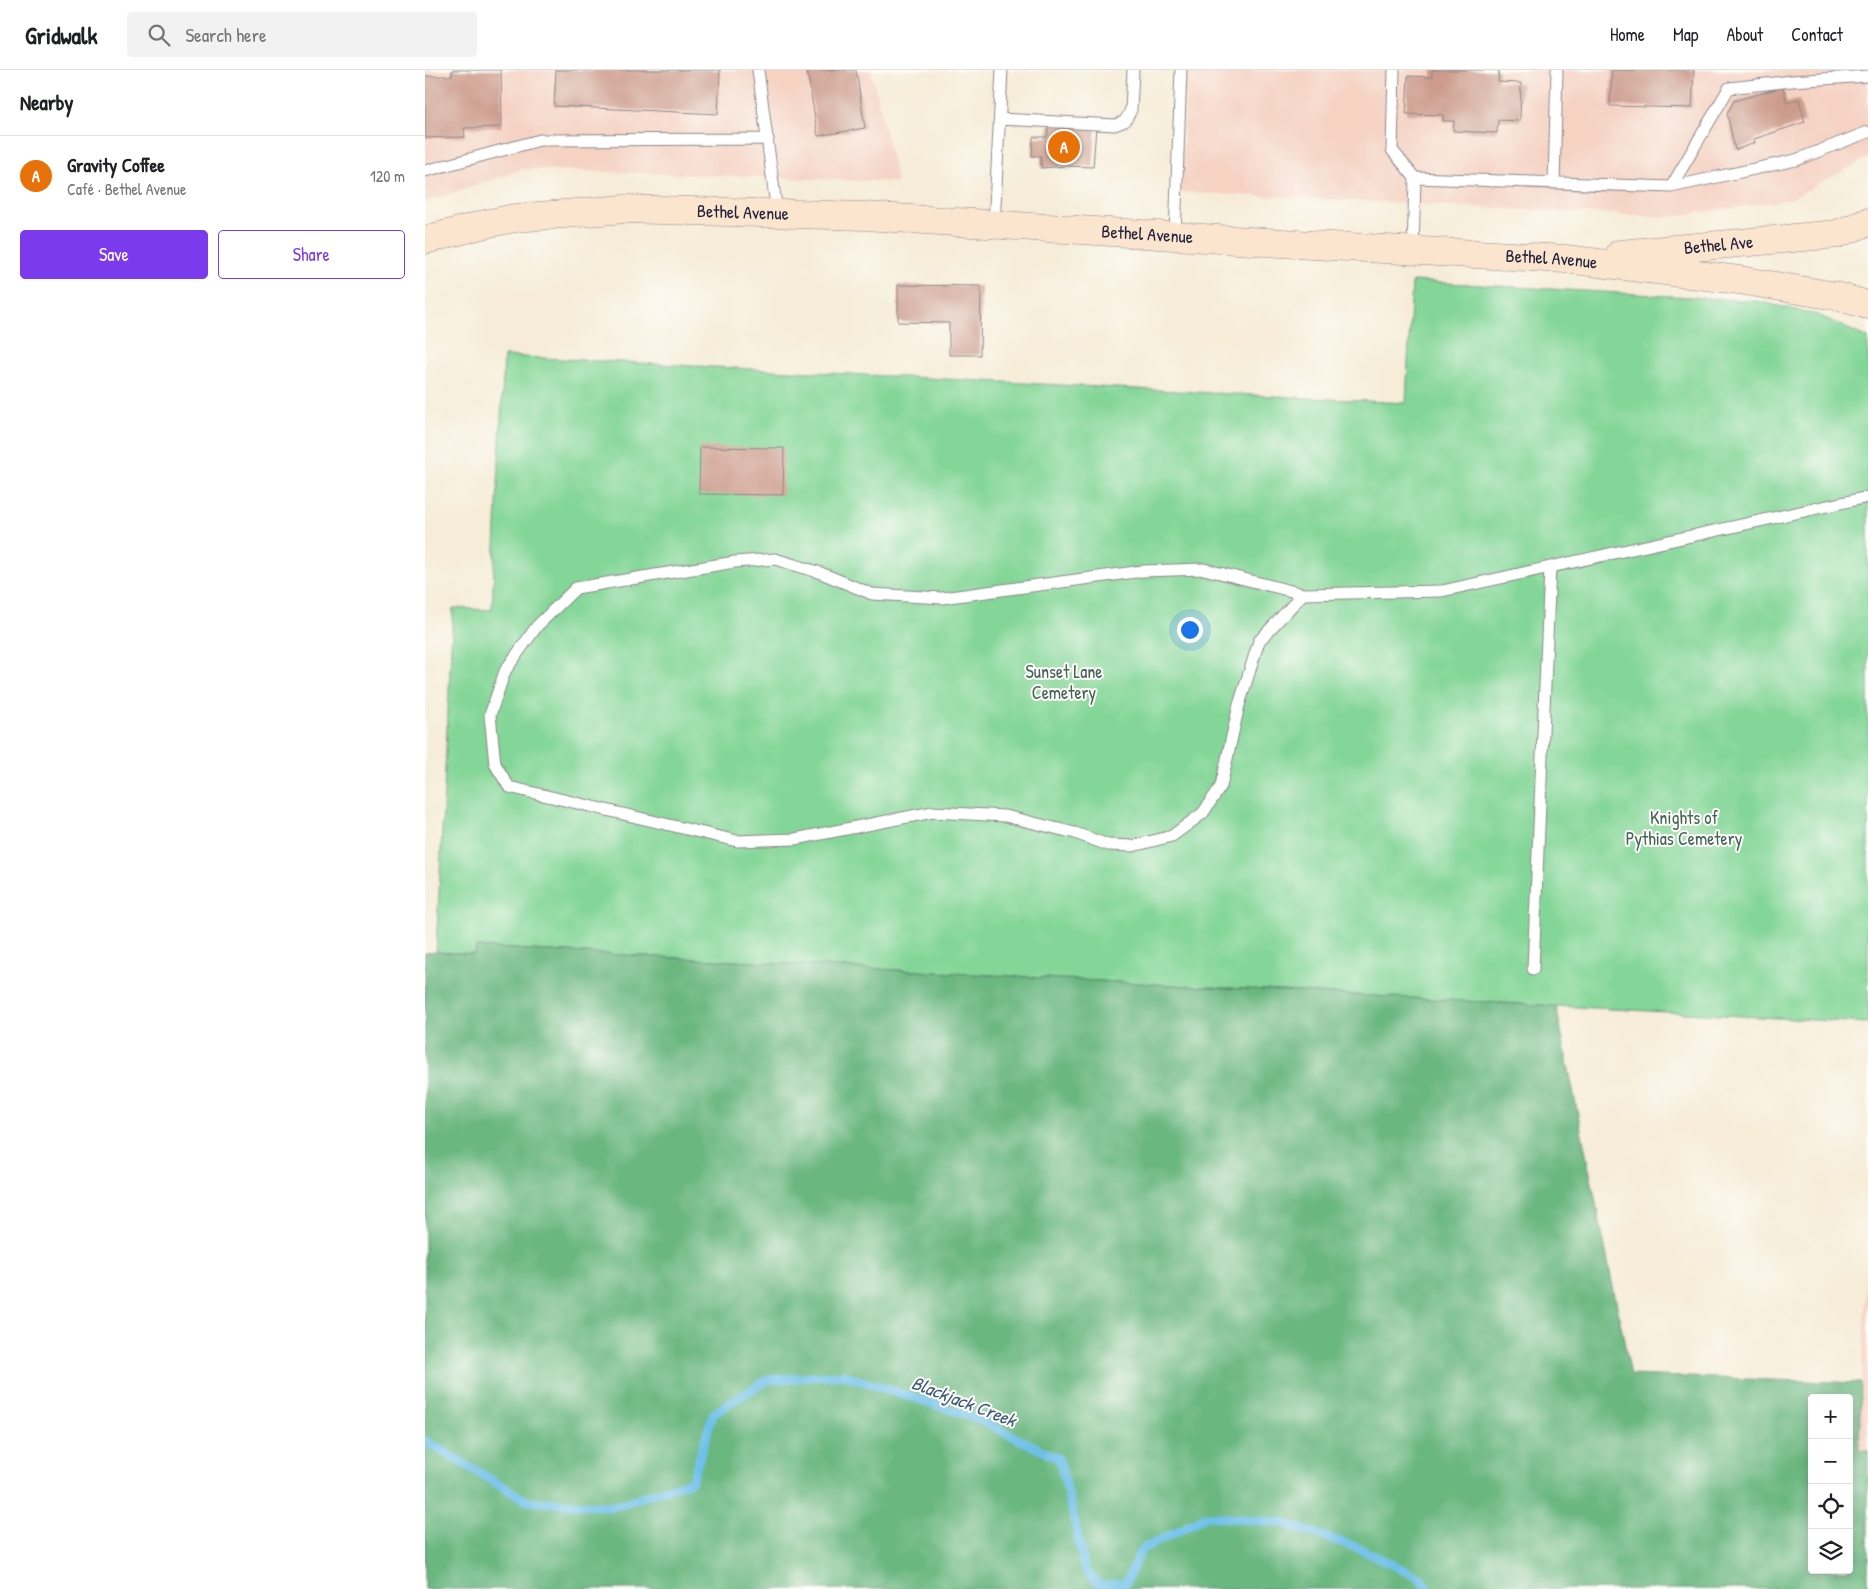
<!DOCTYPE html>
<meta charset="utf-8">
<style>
:root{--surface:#fff;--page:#f2f2f2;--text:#202124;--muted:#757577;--line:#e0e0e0;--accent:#7c3aed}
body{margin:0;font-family:"Patrick Hand",sans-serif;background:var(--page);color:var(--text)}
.controls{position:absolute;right:15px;bottom:15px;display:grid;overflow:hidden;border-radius:5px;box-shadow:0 2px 12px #0003}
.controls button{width:45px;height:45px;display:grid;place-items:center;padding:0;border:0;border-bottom:1px solid var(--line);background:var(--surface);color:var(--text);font:25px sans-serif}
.you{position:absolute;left:764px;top:559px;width:18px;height:18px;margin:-12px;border:4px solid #fff;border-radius:50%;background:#1a73e8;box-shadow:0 0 0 8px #1a73e833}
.badge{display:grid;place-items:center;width:32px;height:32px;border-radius:50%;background:var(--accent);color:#fff;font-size:16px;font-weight:700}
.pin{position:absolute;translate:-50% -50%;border:2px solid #fff;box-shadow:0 1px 5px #0006}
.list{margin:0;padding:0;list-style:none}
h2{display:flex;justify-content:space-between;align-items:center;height:65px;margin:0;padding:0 20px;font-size:21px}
h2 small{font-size:16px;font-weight:400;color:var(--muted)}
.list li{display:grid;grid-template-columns:32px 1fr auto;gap:15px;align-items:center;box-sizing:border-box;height:80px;padding:0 20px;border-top:1px solid var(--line)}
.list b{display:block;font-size:19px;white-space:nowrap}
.list p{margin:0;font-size:16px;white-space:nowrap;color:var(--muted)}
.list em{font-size:16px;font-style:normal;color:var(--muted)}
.actions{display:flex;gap:10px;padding:15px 20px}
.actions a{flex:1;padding:11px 0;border:1px solid var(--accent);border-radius:5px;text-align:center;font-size:18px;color:var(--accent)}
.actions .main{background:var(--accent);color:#fff}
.icon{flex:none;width:28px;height:28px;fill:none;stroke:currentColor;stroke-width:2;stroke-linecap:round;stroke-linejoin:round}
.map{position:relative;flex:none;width:1443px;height:1519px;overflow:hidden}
header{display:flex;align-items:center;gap:30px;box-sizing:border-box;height:70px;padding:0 25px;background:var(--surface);border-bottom:1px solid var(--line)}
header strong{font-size:24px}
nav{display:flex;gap:28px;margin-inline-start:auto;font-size:18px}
.search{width:350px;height:45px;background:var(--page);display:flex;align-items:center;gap:12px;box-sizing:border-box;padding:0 18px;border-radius:5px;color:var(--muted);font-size:19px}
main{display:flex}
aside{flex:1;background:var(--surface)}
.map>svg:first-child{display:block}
.built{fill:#f5d2c2}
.green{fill:#83d697;stroke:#527c69}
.forest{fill:#6ab780;stroke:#466c5e;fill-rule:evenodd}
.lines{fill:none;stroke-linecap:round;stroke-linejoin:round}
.stream{stroke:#6ec0e9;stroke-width:9}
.building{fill:#cc9b8c}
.service-casing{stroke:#8c8789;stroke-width:13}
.secondary-casing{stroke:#8c8789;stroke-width:29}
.service{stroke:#fff;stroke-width:11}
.secondary{stroke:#fce5cf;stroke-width:28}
.labels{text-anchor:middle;stroke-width:4;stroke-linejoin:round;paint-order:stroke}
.street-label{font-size:18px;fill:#22223b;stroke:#fdfcf7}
.park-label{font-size:18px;fill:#44615b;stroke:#fdfcf7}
.water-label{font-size:19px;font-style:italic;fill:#3d5978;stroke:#fdfcf7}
</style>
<header>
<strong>Gridwalk</strong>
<div class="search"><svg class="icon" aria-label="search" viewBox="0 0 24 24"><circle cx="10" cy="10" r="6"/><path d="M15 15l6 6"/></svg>Search here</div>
<nav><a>Home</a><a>Map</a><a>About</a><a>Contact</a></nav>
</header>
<main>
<aside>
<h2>Nearby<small></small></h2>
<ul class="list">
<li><span class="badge" style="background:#e8710a">A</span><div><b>Gravity Coffee</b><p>Café · Bethel Avenue</p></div><em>120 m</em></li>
</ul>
<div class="actions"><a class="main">Save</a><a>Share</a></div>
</aside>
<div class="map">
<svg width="1443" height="1519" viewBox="0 0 1443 1519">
<rect width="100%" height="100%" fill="#fdfcf7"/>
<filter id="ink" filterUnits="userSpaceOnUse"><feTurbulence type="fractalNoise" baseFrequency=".02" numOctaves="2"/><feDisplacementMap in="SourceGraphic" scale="10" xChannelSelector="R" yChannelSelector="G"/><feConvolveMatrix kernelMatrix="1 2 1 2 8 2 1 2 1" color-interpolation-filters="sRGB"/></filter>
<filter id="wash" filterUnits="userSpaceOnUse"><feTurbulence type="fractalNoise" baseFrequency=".0096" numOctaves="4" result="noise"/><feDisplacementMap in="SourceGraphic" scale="20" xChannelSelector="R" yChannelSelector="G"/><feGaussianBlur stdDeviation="1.12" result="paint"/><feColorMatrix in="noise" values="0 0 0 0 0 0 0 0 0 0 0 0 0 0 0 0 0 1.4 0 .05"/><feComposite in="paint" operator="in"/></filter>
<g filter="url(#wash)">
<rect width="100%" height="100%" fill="#f6ecd7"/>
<!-- built -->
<path class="built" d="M 0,0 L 446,0 L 472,112 L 99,99 L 0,132 Z
M 761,0 L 1443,0 L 1443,88 L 1363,130 L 1244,147 L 756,122 Z
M 1441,1209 L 1443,1209 L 1443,1380 L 1434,1380 Z"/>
<!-- green -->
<path class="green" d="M 987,211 L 1332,231 L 1393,245 L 1443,268 L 1443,953 L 51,877 L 51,884 L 11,882 L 28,538 L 67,540 L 79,286 L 981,333 Z"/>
<!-- forest -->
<path class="forest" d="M 51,877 L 1131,936 L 1206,1305 L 1436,1313 L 1434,1380 L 1443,1380 L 1443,1519 L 0,1519 L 0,883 L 11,882 L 50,884 ZM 1387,1328 L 1424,1328 L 1424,1500 L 1387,1500 Z"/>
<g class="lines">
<!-- stream -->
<path class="stream" d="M 0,1371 L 102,1431 L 187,1437 L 267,1411 L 288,1344 L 342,1310 L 419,1305 L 551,1348 L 634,1389 L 649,1448 L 660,1500 L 675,1516 L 701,1513 L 716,1480 L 782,1446 L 858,1453 L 931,1477 L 995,1508 L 1002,1519"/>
</g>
<g id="blocks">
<!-- building -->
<path class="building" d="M 27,0 L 76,0 L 77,57 L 39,58 L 40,67 L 0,68 L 0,6 L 27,6 Z
M 131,0 L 295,0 L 293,44 L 129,36 Z
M 382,0 L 431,0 L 440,58 L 393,66 Z
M 1007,0 L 1074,0 L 1073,12 L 1096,13 L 1095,51 L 1073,50 L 1072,63 L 1028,61 L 1029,51 L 1018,51 L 1018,45 L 981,44 L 983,6 L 1007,7 Z
M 1187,0 L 1269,0 L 1267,38 L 1185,36 Z
M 1358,17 L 1362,33 L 1374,29 L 1380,52 L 1329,69 L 1330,73 L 1310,80 L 1302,43 L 1309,31 Z
M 624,54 L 671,57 L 668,97 L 641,96 L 616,98 L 616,86 L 607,86 L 608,67 L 622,67 Z
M 473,215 L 556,216 L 555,285 L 524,285 L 524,253 L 473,252 Z
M 275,377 L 359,378 L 358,425 L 274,424 Z"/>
</g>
</g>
<g filter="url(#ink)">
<use href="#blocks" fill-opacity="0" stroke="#8c8789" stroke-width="1"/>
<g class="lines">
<defs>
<path id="service" d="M 333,0 L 352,143
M 969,0 L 967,80 L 990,108
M 575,49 L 690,55 L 700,51 L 706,40 L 708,0
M 0,101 L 115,70 L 343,69
M 1129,113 L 1132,0
M 1246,117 L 1304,18 L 1367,11 L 1443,6
M 569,155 L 577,0
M 750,166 L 756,0
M 988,181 L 990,108 L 1246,117 L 1371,90 L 1443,62
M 878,524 L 834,571 L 814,635 L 796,716 L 778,743 L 747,766 L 708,776 L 683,775 L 650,763 L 580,746 L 508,742 L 370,769 L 312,771 L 84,717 L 70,694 L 65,645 L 80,601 L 112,556 L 151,518 L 310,492 L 350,489 L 396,503 L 447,524 L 517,528 L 718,501 L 779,499 L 878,524 L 1017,521 L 1443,427
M 1108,899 L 1125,497"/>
<g id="secondary">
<path id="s1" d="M 0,170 L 60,154 L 90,148 L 200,139 L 439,146 L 887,175 L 1141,189 L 1314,210 L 1411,226 L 1443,235"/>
<path id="s2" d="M 1195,184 L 1412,164 L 1443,152"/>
</g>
</defs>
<!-- service casing -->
<use href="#service" class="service-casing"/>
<!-- secondary casing -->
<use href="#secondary" class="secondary-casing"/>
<!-- service -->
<use href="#service" class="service"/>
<!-- secondary -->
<use href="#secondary" class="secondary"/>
</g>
</g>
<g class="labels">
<!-- street labels -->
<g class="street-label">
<text dy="6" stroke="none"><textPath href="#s1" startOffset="321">Bethel Avenue</textPath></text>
<text dy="6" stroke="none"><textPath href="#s1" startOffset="726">Bethel Avenue</textPath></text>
<text dy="6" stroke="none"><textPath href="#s2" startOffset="99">Bethel Ave</textPath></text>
<text dy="6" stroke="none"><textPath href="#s1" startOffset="1131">Bethel Avenue</textPath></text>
</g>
<!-- park labels -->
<g class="park-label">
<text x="639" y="608">Sunset Lane<tspan x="639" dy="21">Cemetery</tspan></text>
<text x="1259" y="754">Knights of<tspan x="1259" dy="21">Pythias Cemetery</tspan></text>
</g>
<!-- water labels -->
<g class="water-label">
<text transform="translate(539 1331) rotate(21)" y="7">Blackjack Creek</text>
</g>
</g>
</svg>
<div class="controls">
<button>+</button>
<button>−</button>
<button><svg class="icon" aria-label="locate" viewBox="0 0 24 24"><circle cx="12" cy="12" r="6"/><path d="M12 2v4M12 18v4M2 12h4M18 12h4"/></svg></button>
<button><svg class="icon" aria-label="layers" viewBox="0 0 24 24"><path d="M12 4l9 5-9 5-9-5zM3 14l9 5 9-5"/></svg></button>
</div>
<div class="you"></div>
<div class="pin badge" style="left:639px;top:77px;background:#e8710a">A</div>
</div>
</main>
